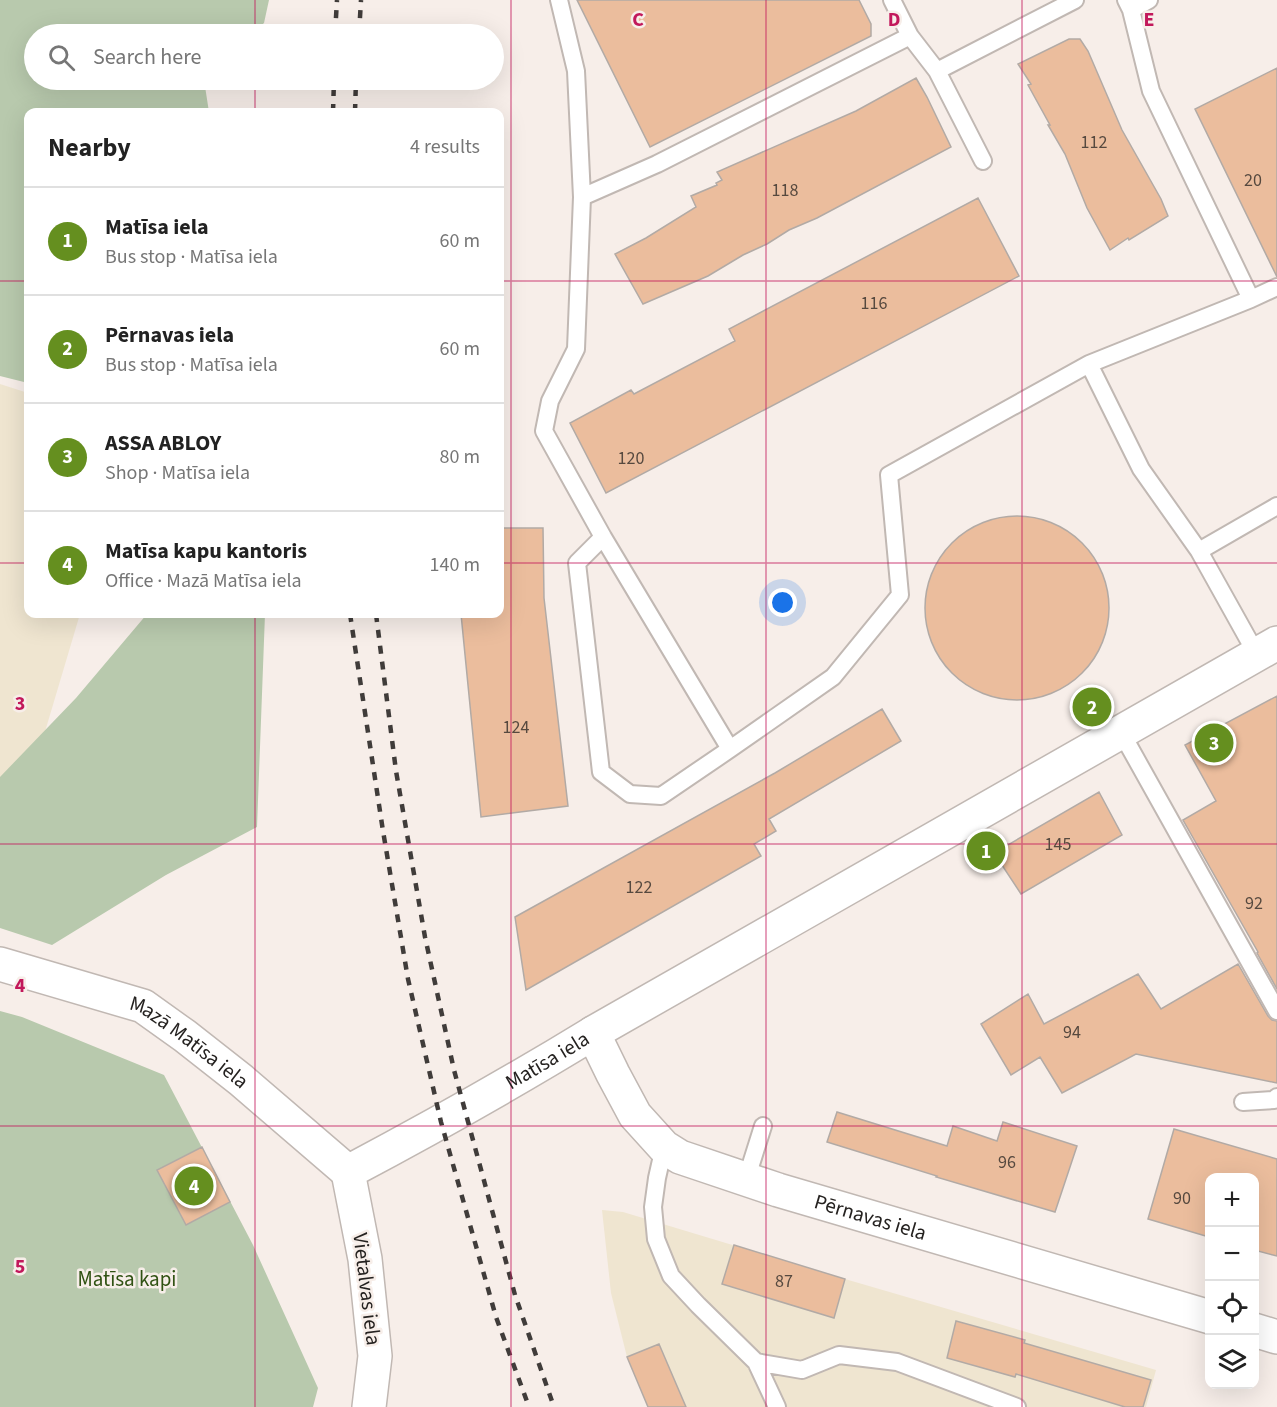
<!DOCTYPE html>
<meta charset="utf-8">
<style>
:root{--surface:#fff;--page:#f6f6f6;--text:#222;--muted:#767676;--line:#e0e0e0;--accent:#658f1f}
body{margin:0;font-family:"Source Sans 3",sans-serif;background:var(--page);color:var(--text)}
.controls{position:absolute;right:18px;bottom:18px;display:grid;overflow:hidden;border-radius:12px;box-shadow:0 6px 24px #0002}
.controls button{width:54px;height:54px;display:grid;place-items:center;padding:0;border:0;border-bottom:2px solid var(--line);background:var(--surface);color:var(--text);font:30px sans-serif}
.you{position:absolute;left:783px;top:603px;width:21px;height:21px;margin:-15px;border:4px solid #fff;border-radius:50%;background:#1a73e8;box-shadow:0 0 0 9px #1a73e833}
.badge{display:grid;place-items:center;width:39px;height:39px;border-radius:50%;background:var(--accent);color:#fff;font-size:20px;font-weight:700}
.pin{position:absolute;translate:-50% -50%;border:3px solid #fff;box-shadow:0 2px 6px #0006}
.list{margin:0;padding:0;list-style:none}
h2{display:flex;justify-content:space-between;align-items:center;height:78px;margin:0;padding:0 24px;font-size:26px}
h2 small{font-size:20px;font-weight:400;color:var(--muted)}
.list li{display:grid;grid-template-columns:39px 1fr auto;gap:18px;align-items:center;box-sizing:border-box;height:108px;padding:0 24px;border-top:2px solid var(--line)}
.list b{display:block;font-size:22px;white-space:nowrap}
.list p{margin:0;font-size:20px;white-space:nowrap;color:var(--muted)}
.list em{font-size:20px;font-style:normal;color:var(--muted)}
.icon{flex:none;width:33px;height:33px;fill:none;stroke:currentColor;stroke-width:2;stroke-linecap:round;stroke-linejoin:round}
.map{position:relative;flex:none;width:1277px;height:1407px;overflow:hidden}
.search{position:absolute;background:var(--surface);box-shadow:0 6px 24px #0002;left:24px;top:24px;width:480px;height:66px;display:flex;align-items:center;gap:15px;box-sizing:border-box;padding:0 21px;border-radius:33px;color:var(--muted);font-size:22px}
.panel{position:absolute;background:var(--surface);box-shadow:0 6px 24px #0002;left:24px;top:108px;width:480px;height:510px;border-radius:12px}
.map>svg:first-child{display:block}
.industrial{fill:#efe5d0}
.green{fill:#b8c9ad}
.building{fill:#ebbd9d;stroke:#b2aaa5;stroke-width:1.5}
.lines{fill:none;stroke-linecap:round;stroke-linejoin:round}
.lane-casing{stroke:#c1b8b3;stroke-width:20}
.street-casing{stroke:#c1b8b3;stroke-width:36}
.secondary-casing{stroke:#c1b8b3;stroke-width:36}
.lane{stroke:#fff;stroke-width:16}
.street{stroke:#fff;stroke-width:33}
.secondary{stroke:#fff;stroke-width:33}
.rail{stroke:#403c3a;stroke-width:4.5;stroke-dasharray:8 8;stroke-linecap:butt}
.grid{fill:none;stroke:#c2185b;stroke-width:1.5;stroke-opacity:0.55}
.labels{text-anchor:middle;stroke-width:5;stroke-linejoin:round;paint-order:stroke}
.number-label{font-size:18px;fill:#56493f}
.street-label{font-size:21px;fill:#252220;stroke:#f7eee9}
.park-label{font-size:21px;fill:#305213;stroke:#f7eee9}
.grid-label{font-size:20px;text-anchor:middle;font-weight:bold;fill:#c2185b;stroke:#f7eee9;stroke-width:5;stroke-linejoin:round;paint-order:stroke}
</style>
<div class="map">
<svg width="1277" height="1407" viewBox="0 0 1277 1407">
<rect width="100%" height="100%" fill="#f7eee9"/>
<!-- industrial -->
<path class="industrial" d="M 0,384 L 28,393 L 28,614 L 80,614 L 0,883 Z
M 602,1210 L 623,1212 L 845,1279 L 1156,1370 L 1146,1407 L 648,1407 L 627,1357 L 611,1293 Z"/>
<!-- green -->
<path class="green" d="M 0,0 L 269,0 L 264,23 L 252,34 L 34,34 L 34,80 L 204,80 L 209,112 L 28,112 L 28,383 L 0,376 Z
M 147,614 L 265,614 L 257,827 L 166,875 L 52,945 L 0,928 L 0,777 L 76,698 Z
M 0,1011 L 22,1017 L 164,1075 L 253,1245 L 318,1388 L 313,1407 L 0,1407 Z"/>
<!-- building -->
<path class="building" d="M 577,0 L 859,0 L 871,24 L 871,36 L 650,147 Z
M 1069,39 L 1080,39 L 1088,51 L 1122,130 L 1161,199 L 1168,216 L 1129,240 L 1128,238 L 1110,250 L 1087,208 L 1065,154 L 1048,125 L 1050,125 L 1028,85 L 1031,84 L 1018,64 Z
M 1277,68 L 1277,277 L 1195,109 Z
M 916,78 L 927,97 L 951,147 L 817,218 L 789,230 L 767,244 L 743,255 L 708,276 L 643,304 L 615,254 L 646,238 L 696,207 L 691,196 L 717,185 L 716,183 L 722,180 L 717,172 L 856,111 Z
M 978,198 L 1019,276 L 606,493 L 570,423 L 631,390 L 634,394 L 735,341 L 729,329 Z
M925 608a92 92 0 1 1 184 0a92 92 0 1 1-184 0Z
M 500,528 L 543,528 L 544,598 L 568,806 L 481,817 L 461,614 L 500,614 Z
M 1277,696 L 1277,989 L 1257,953 L 1258,952 L 1183,820 L 1216,801 L 1185,745 Z
M 882,709 L 901,741 L 769,819 L 776,831 L 754,844 L 761,856 L 526,990 L 515,917 L 775,773 Z
M 1099,792 L 1122,835 L 1021,894 L 994,853 Z
M 1238,964 L 1268,1016 L 1272,1020 L 1277,1021 L 1277,1083 L 1136,1054 L 1062,1093 L 1040,1057 L 1011,1075 L 981,1024 L 1028,994 L 1044,1024 L 1138,974 L 1161,1009 Z
M 837,1112 L 947,1146 L 953,1126 L 997,1141 L 1003,1122 L 1077,1146 L 1055,1212 L 936,1177 L 937,1176 L 827,1142 Z
M 1174,1129 L 1277,1159 L 1277,1256 L 1254,1250 L 1254,1178 L 1209,1178 L 1209,1237 L 1148,1219 Z
M 202,1147 L 230,1202 L 186,1225 L 157,1170 Z
M 734,1245 L 845,1279 L 834,1318 L 722,1284 Z
M 956,1321 L 1025,1340 L 1024,1343 L 1151,1380 L 1143,1407 L 1125,1407 L 1016,1374 L 1015,1377 L 947,1358 Z
M 659,1344 L 686,1407 L 648,1407 L 627,1357 Z"/>
<g class="lines">
<defs>
<path id="lane" d="M 559,0 L 576,71 L 582,197
M 892,0 L 910,36
M 1126,0 L 1131,10 L 1151,91 L 1251,299
M 1131,10 L 1149,0
M 937,71 L 983,161
M 1089,364 L 1251,299 L 1277,287
M 603,537 L 577,563 L 601,772 L 630,794 L 661,796 L 730,749 L 833,677 L 900,595 L 889,475 L 1089,364 L 1141,469 L 1199,551
M 1257,655 L 1199,551 L 1277,506
M 1121,732 L 1277,1011
M 730,749 L 603,537 L 544,431 L 550,401 L 576,349 L 582,197 L 657,164 L 910,36 L 937,71 L 1075,0
M 1243,1102 L 1274,1100 L 1277,1097
M 664,1147 L 657,1178 L 653,1207 L 656,1239 L 671,1276 L 698,1305 L 756,1362 L 802,1370 L 839,1355 L 897,1362 L 1017,1407
M 746,1180 L 763,1126
M 756,1362 L 777,1407"/>
<g id="street">
<path id="s1" d="M 0,964 L 143,1006 L 185,1036 L 241,1080 L 348,1172"/>
<path id="s2" d="M 593,1033 L 613,1074 L 635,1115 L 664,1147 L 680,1157 L 778,1190 L 1210,1317"/>
<path d="M 1254,1330 L 1277,1337"/>
</g>
<g id="secondary">
<path id="s3" d="M 369,1407 L 375,1356 L 365,1259 L 348,1172 C 431,1128 513,1082 593,1033 L 1277,643"/>
</g>
</defs>
<!-- lane casing -->
<use href="#lane" class="lane-casing"/>
<!-- street casing -->
<use href="#street" class="street-casing"/>
<!-- secondary casing -->
<use href="#secondary" class="secondary-casing"/>
<!-- lane -->
<use href="#lane" class="lane"/>
<!-- street -->
<use href="#street" class="street"/>
<!-- secondary -->
<use href="#secondary" class="secondary"/>
<!-- rail -->
<path class="rail" d="M 335,34 L 337,0
M 359,34 L 361,0
M 333,112 L 334,80
M 355,112 L 356,80
M 350,614 L 383,831 L 408,979 L 441,1122 L 496,1317 L 529,1407
M 376,614 L 396,771 L 425,937 L 454,1070 L 515,1295 L 554,1407"/>
</g>
<!-- grid -->
<path class="grid" d="M 255,0 L 255,34M 511,0 L 511,1407M 766,0 L 766,1407M 1022,0 L 1022,1407M 255,80 L 255,112M 0,281 L 28,281M 500,281 L 1277,281M 0,563 L 28,563M 500,563 L 1277,563M 255,614 L 255,1407M 0,844 L 1277,844M 0,1126 L 1277,1126"/>
<g class="labels">
<!-- number labels -->
<g class="number-label">
<text x="1094" y="148">112</text>
<text x="1253" y="186">20</text>
<text x="785" y="196">118</text>
<text x="874" y="309">116</text>
<text x="631" y="464">120</text>
<text x="516" y="733">124</text>
<text x="1058" y="850">145</text>
<text x="639" y="893">122</text>
<text x="1254" y="909">92</text>
<text x="1072" y="1038">94</text>
<text x="1007" y="1168">96</text>
<text x="1182" y="1204">90</text>
<text x="784" y="1287">87</text>
</g>
<!-- street labels -->
<g class="street-label">
<text dy="7" stroke="none"><textPath href="#s1" startOffset="207">Mazā Matīsa iela</textPath></text>
<text dy="7" stroke="none"><textPath href="#s3" startOffset="466">Matīsa iela</textPath></text>
<text dy="7" stroke="none"><textPath href="#s2" startOffset="354">Pērnavas iela</textPath></text>
<text transform="translate(367 1289) rotate(83)" y="7">Vietalvas iela</text>
</g>
<!-- park labels -->
<g class="park-label">
<text x="127" y="1286">Matīsa kapi</text>
</g>
</g>
<g class="grid-label">
<text x="638" y="26">C</text>
<text x="894" y="26">D</text>
<text x="1149" y="26">E</text>
<text x="20" y="710">3</text>
<text x="20" y="992">4</text>
<text x="20" y="1273">5</text>
</g>
</svg>
<div class="controls">
<button>+</button>
<button>−</button>
<button><svg class="icon" aria-label="locate" viewBox="0 0 24 24"><circle cx="12" cy="12" r="6"/><path d="M12 2v4M12 18v4M2 12h4M18 12h4"/></svg></button>
<button><svg class="icon" aria-label="layers" viewBox="0 0 24 24"><path d="M12 4l9 5-9 5-9-5zM3 14l9 5 9-5"/></svg></button>
</div>
<div class="you"></div>
<div class="pin badge" style="left:986px;top:851px">1</div>
<div class="pin badge" style="left:1092px;top:707px">2</div>
<div class="pin badge" style="left:1214px;top:743px">3</div>
<div class="pin badge" style="left:194px;top:1186px">4</div>
<div class="search"><svg class="icon" aria-label="search" viewBox="0 0 24 24"><circle cx="10" cy="10" r="6"/><path d="M15 15l6 6"/></svg>Search here</div>
<section class="panel">
<h2>Nearby<small>4 results</small></h2>
<ul class="list">
<li><span class="badge">1</span><div><b>Matīsa iela</b><p>Bus stop · Matīsa iela</p></div><em>60 m</em></li>
<li><span class="badge">2</span><div><b>Pērnavas iela</b><p>Bus stop · Matīsa iela</p></div><em>60 m</em></li>
<li><span class="badge">3</span><div><b>ASSA ABLOY</b><p>Shop · Matīsa iela</p></div><em>80 m</em></li>
<li><span class="badge">4</span><div><b>Matīsa kapu kantoris</b><p>Office · Mazā Matīsa iela</p></div><em>140 m</em></li>
</ul>
</section>
</div>
